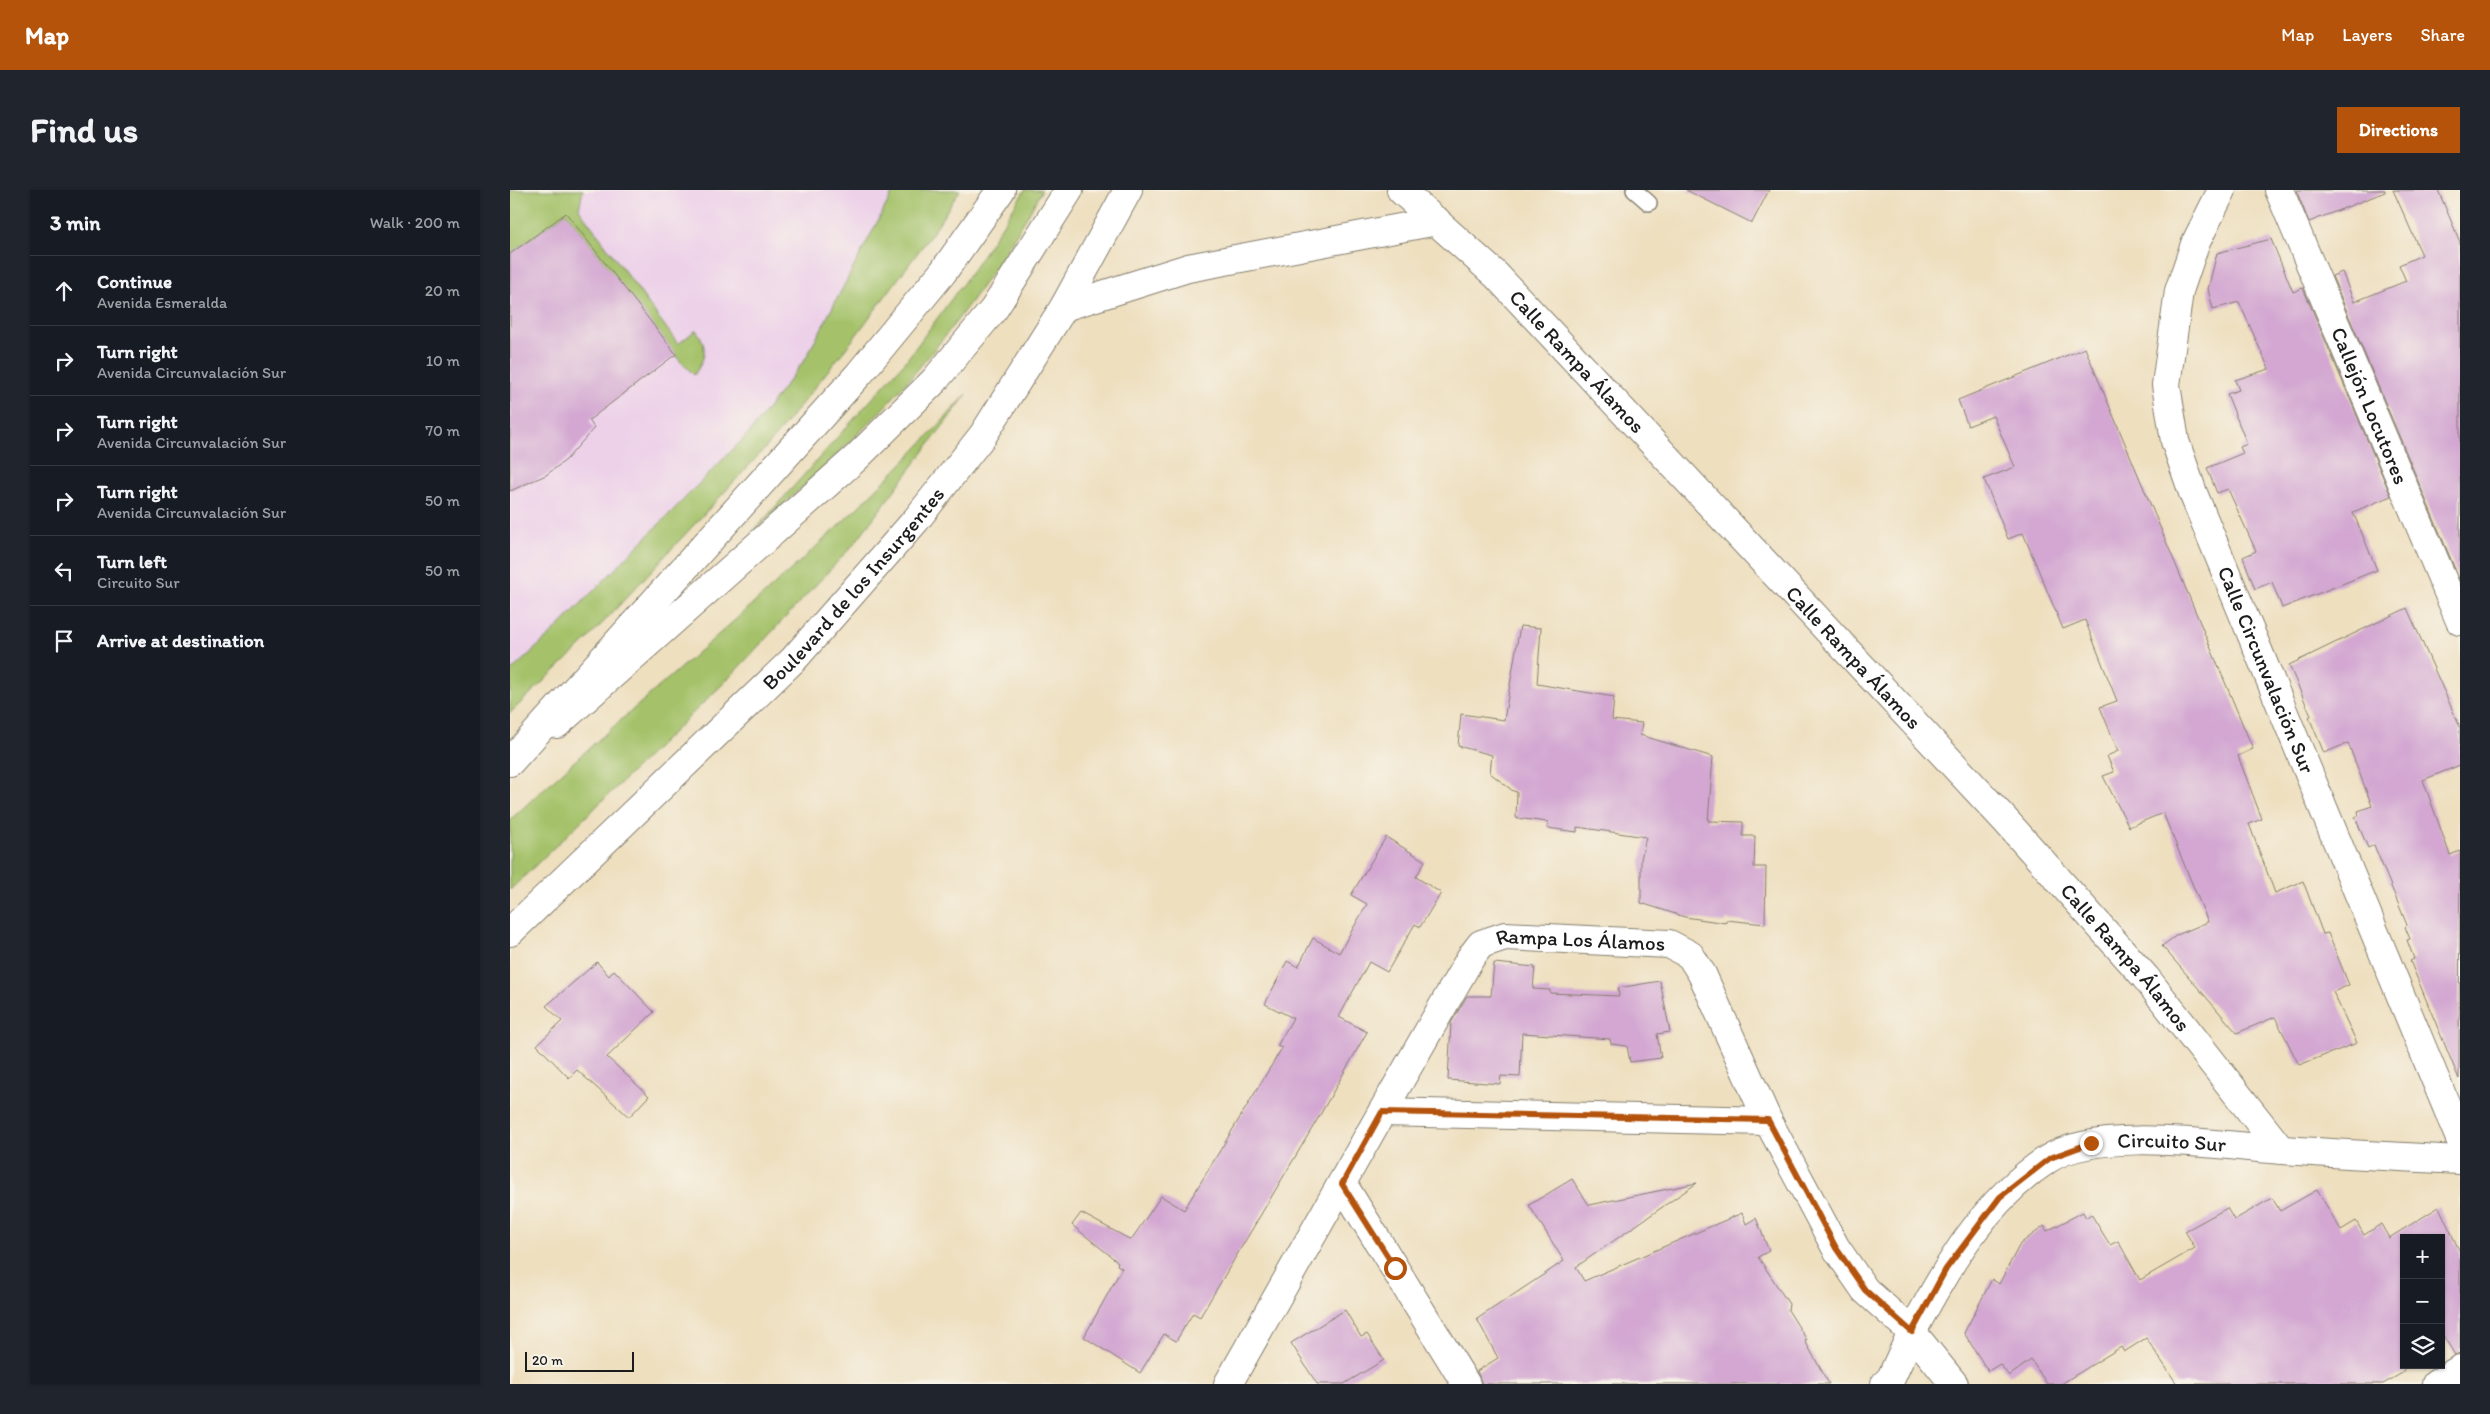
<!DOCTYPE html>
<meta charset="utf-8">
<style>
:root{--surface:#171b24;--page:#20242c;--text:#f1f3f6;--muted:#9ea1a6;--line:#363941;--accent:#b45309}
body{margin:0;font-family:Itim,sans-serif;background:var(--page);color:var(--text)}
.controls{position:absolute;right:15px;bottom:15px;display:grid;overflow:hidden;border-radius:0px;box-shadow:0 1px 4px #0004}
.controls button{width:45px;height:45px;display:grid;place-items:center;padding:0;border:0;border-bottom:1px solid var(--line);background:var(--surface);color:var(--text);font:25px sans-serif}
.scale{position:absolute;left:15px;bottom:12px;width:109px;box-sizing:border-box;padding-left:5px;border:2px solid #1c1c1c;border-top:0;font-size:14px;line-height:18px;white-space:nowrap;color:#1c1c1c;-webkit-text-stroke:4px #f7f3e8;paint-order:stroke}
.stop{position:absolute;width:15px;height:15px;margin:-11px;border:4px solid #b45309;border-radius:50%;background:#fff}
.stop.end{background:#b45309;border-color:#fff;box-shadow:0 1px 5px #0008}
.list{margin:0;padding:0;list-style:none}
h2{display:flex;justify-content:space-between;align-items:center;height:65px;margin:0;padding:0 20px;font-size:21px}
h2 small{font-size:16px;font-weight:400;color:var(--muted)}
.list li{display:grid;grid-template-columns:32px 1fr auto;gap:15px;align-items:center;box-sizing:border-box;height:70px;padding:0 20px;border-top:1px solid var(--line)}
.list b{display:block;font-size:19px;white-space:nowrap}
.list p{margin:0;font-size:16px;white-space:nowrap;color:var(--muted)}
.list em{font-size:16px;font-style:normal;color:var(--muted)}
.icon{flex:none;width:28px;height:28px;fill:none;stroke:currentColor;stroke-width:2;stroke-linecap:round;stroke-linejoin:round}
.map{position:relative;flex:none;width:1950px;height:1194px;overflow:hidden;border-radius:0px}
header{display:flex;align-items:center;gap:30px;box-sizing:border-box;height:70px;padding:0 25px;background:var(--accent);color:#fff}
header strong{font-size:24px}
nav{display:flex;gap:28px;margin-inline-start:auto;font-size:18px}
.intro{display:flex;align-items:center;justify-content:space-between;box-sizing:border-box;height:120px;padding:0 30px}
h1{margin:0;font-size:35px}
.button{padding:12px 22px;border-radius:0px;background:var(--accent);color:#fff;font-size:18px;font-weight:700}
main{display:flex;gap:30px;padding:0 30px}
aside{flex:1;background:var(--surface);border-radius:0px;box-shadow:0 1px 4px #0004}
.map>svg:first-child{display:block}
.built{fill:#edd1e9}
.green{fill:#a5c26a;stroke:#606f43}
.building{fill:#d3a7d2}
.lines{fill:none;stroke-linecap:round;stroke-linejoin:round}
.service-casing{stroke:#857e6e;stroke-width:18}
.minor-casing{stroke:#857e6e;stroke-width:30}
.tertiary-casing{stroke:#857e6e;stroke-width:30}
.primary-casing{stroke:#857e6e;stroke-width:30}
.trunk-casing{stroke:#857e6e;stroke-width:30}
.service{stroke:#fff;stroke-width:15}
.minor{stroke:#fff;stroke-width:28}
.tertiary{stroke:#fff;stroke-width:28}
.primary{stroke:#fff;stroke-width:28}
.trunk{stroke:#fff;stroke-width:28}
.route{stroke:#b45309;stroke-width:6}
.labels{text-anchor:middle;stroke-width:4;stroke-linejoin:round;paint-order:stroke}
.street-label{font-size:21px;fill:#1c1c1c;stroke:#f7f3e8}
</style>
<header>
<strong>Map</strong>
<nav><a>Map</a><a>Layers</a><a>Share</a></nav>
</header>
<div class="intro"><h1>Find us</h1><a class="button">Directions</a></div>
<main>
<aside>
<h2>3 min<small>Walk · 200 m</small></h2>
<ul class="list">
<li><svg class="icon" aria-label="ahead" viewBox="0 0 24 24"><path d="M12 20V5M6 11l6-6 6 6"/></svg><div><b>Continue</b><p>Avenida Esmeralda</p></div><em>20 m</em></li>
<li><svg class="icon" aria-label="right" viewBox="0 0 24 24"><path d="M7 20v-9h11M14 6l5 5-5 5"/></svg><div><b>Turn right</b><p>Avenida Circunvalación Sur</p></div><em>10 m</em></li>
<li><svg class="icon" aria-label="right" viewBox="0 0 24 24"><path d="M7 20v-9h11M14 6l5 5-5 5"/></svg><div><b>Turn right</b><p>Avenida Circunvalación Sur</p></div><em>70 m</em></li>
<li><svg class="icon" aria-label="right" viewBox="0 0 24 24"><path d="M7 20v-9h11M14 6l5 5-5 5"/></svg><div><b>Turn right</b><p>Avenida Circunvalación Sur</p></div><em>50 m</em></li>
<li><svg class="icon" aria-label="left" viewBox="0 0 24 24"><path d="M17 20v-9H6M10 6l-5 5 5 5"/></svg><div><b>Turn left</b><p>Circuito Sur</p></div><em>50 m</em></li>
<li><svg class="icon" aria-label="arrive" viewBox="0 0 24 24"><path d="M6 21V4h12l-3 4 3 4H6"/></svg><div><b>Arrive at destination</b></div></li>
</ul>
</aside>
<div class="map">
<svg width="1950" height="1194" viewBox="0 0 1950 1194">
<rect width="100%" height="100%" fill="#f7f3e8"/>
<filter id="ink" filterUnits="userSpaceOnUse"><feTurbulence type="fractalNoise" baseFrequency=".02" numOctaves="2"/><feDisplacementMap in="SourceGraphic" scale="10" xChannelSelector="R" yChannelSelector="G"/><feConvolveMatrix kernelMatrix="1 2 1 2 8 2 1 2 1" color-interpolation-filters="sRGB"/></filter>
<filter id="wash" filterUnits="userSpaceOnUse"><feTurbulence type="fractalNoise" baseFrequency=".0096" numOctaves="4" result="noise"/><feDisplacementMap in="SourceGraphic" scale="20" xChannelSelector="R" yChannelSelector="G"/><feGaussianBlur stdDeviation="1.12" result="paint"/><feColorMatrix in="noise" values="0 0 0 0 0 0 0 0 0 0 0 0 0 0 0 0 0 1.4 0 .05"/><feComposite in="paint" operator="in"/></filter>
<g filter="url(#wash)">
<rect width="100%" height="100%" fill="#eedfbf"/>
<!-- built -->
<path class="built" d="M 0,0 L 397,0 L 260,253 L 75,452 L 0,523 Z"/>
<!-- green -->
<path class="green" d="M 0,0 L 73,0 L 69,19 L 168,154 L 186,140 C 199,157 195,169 184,185 L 170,171 L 56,23 L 0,64 Z
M 384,0 L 450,0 L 423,42 L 341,152 L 260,253 L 75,452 L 0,523 L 0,482 L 43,442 L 240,242 L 296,168 Z
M 515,0 L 532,0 C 488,81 420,172 355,237 C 318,274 279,309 241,344 L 395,172 L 465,77 Z
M 457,204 L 344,354 L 217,490 L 0,700 L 0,630 C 152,488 319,360 457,204 Z"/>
<g id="blocks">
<!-- building -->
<path class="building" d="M 1176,0 L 1259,0 L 1242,33 Z
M 1786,0 L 1875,0 L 1875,2 L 1799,32 Z
M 1883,0 L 1928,0 L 1950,52 L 1950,391 L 1822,86 L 1832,82 L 1844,112 L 1896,91 L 1889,75 L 1912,65 Z
M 56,23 L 166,164 L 79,230 L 84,238 L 56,270 L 36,285 L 0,301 L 0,64 Z
M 1761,49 L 1783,102 L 1793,98 L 1881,306 L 1843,322 L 1867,380 L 1772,418 L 1762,392 L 1745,399 L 1733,367 L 1746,361 L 1718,299 L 1707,303 L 1697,278 L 1733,263 L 1730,257 L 1737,254 L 1717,204 L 1729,200 L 1725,190 L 1759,179 L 1729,112 L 1703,119 L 1698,99 L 1707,63 Z
M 1575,158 L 1743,559 L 1728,566 L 1752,629 L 1739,634 L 1765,703 L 1793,691 L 1813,744 L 1818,743 L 1839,795 L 1823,802 L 1847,853 L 1789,875 L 1765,827 L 1727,843 L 1652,756 L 1667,745 L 1698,732 L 1653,623 L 1619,637 L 1593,586 L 1604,582 L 1597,566 L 1608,561 L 1590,517 L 1607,511 L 1575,430 L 1553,439 L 1513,343 L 1498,349 L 1474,289 L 1505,277 L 1483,226 L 1458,236 L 1448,210 Z
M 1897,418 L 1950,537 L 1950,575 L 1913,590 L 1940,665 L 1950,661 L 1949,889 L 1900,771 L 1904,769 L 1897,750 L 1900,749 L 1895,737 L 1897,735 L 1864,655 L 1858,658 L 1845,627 L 1849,625 L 1848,621 L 1862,616 L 1838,553 L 1814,563 L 1799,527 L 1801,526 L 1779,475 Z
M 1010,436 L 1031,438 L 1027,494 L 1104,507 L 1102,530 L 1132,533 L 1130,545 L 1203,567 L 1198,631 L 1233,632 L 1233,646 L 1245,646 L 1244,677 L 1256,677 L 1255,734 L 1216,730 L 1216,733 L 1175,727 L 1131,713 L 1131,669 L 1136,647 L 1067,637 L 1067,642 L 1037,638 L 1038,632 L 1006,628 L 1007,602 L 1003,601 L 980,583 L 982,565 L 948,556 L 951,524 L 994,530 Z
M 876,647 L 915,671 L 906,687 L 931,703 L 910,737 L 905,734 L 877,782 L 859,772 L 829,827 L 857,842 L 810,925 L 690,1127 L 683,1123 L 666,1151 L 654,1144 L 630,1183 L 574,1147 L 612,1078 L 607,1075 L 608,1072 L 562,1035 L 571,1023 L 621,1050 L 651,1006 L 674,1020 L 772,858 L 767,856 L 783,828 L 755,814 L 777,771 L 788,777 L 803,748 L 829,763 L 857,714 L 841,705 Z
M 87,772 L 99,786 L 104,780 L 144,822 L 97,867 L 139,906 L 119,927 L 67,880 L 59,888 L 27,855 L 52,831 L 36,816 Z
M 984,773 L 1025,777 L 1023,799 L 1040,800 L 1040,803 L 1109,806 L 1108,798 L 1150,791 L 1160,842 L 1147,844 L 1151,868 L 1120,872 L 1117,856 L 1101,854 L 1100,849 L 1012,843 L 1010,887 L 991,886 L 990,894 L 938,890 L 941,833 L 957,806 L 981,806 Z
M 1062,989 L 1079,1015 L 1187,993 L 1066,1077 L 1074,1091 L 1232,1023 L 1236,1034 L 1246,1028 L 1259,1061 L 1248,1067 L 1279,1114 L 1278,1120 L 1297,1150 L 1295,1151 L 1319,1194 L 972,1194 L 967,1181 L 988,1168 L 967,1129 L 1054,1071 L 1019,1015 Z
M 1807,1000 L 1831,1040 L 1846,1031 L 1854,1045 L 1871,1034 L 1879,1048 L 1929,1017 L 1950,1062 L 1950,1163 L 1945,1165 L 1931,1142 L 1931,1048 L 1894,1048 L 1894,1182 L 1873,1194 L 1667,1194 L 1636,1148 L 1614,1162 L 1611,1157 L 1551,1194 L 1537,1194 L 1521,1170 L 1499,1186 L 1490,1174 L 1478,1181 L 1454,1143 L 1482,1089 L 1489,1094 L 1510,1054 L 1534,1036 L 1537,1041 L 1573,1022 L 1576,1028 L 1581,1024 L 1600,1055 L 1608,1051 L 1630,1090 L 1685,1058 L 1675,1041 L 1717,1018 L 1724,1030 L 1762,1008 L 1770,1021 Z
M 835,1120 L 851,1147 L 857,1144 L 874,1170 L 834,1194 L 807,1194 L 781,1153 Z"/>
</g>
</g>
<g filter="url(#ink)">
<use href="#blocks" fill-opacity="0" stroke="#857e6e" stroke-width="1"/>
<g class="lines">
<defs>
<path id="service" d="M 1124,0 L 1139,13"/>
<g id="minor">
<path id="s1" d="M 1712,0 L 1685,54 L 1669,101 L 1656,195 L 1665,251 L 1683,303 L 1950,949"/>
<path id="s2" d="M 1769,0 L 1950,431"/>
<path id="s3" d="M 872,922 L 961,767 L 971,754 L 995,746 L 1159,754 L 1180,765 L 1192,784 L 1258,931"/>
<path d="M 832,993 L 956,1194"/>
<path d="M 1375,1194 L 1381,1188 L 1402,1142 L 1444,1194"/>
<path d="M 1926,1194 L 1950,1179"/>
</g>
<g id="tertiary">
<path id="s4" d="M 891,0 L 986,85 L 1495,630 L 1636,788 L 1771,960"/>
<path id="s5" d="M 718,1194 L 872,922 L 1258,931 L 1326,1058 L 1355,1100 L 1402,1142 C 1437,1076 1474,1011 1538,969 C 1588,936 1713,956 1773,960 C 1832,964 1891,967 1950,970"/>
</g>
<g id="primary">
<path d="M 554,117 L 678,78 L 927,31"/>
<path d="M 47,534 L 346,268 L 424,191 L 484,119 L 559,0"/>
<path id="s6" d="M 0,742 L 284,469 L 406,330 L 473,245 L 554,117 L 618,0"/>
</g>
<path id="trunk" d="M 0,572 L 349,184 L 433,82 L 491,0"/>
</defs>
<!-- service casing -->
<use href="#service" class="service-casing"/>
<!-- minor casing -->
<use href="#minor" class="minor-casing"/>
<!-- tertiary casing -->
<use href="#tertiary" class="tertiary-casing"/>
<!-- primary casing -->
<use href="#primary" class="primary-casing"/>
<!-- trunk casing -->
<use href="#trunk" class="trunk-casing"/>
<!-- service -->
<use href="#service" class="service"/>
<!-- minor -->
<use href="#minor" class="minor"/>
<!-- tertiary -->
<use href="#tertiary" class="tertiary"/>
<!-- primary -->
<use href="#primary" class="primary"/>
<!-- trunk -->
<use href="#trunk" class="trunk"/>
</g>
</g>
<g class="lines" filter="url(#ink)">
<!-- route -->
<path class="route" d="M 885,1078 L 832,994 L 872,922 L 1258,930 L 1326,1058 L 1355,1100 L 1402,1142 L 1436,1079 L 1490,1007 L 1540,968 L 1581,953"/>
</g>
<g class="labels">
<!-- street labels -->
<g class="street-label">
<text dy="7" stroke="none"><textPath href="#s4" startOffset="246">Calle Rampa Álamos</textPath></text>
<text dy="7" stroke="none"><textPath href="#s2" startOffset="234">Callejón Locutores</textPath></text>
<text dy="7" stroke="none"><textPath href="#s6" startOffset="486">Boulevard de los Insurgentes</textPath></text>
<text dy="7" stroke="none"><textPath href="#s4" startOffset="651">Calle Rampa Álamos</textPath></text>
<text dy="7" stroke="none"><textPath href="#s1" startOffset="508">Calle Circunvalación Sur</textPath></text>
<text dy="7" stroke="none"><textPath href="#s3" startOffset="296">Rampa Los Álamos</textPath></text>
<text dy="7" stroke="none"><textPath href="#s4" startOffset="1056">Calle Rampa Álamos</textPath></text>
<text dy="7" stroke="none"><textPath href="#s5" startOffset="1306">Circuito Sur</textPath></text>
</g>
</g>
</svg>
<div class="controls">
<button>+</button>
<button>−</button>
<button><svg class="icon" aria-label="layers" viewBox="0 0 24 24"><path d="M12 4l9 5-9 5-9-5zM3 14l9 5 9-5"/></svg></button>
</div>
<div class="scale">20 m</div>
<div class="stop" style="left:885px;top:1078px"></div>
<div class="stop end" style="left:1581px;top:953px"></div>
</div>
</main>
